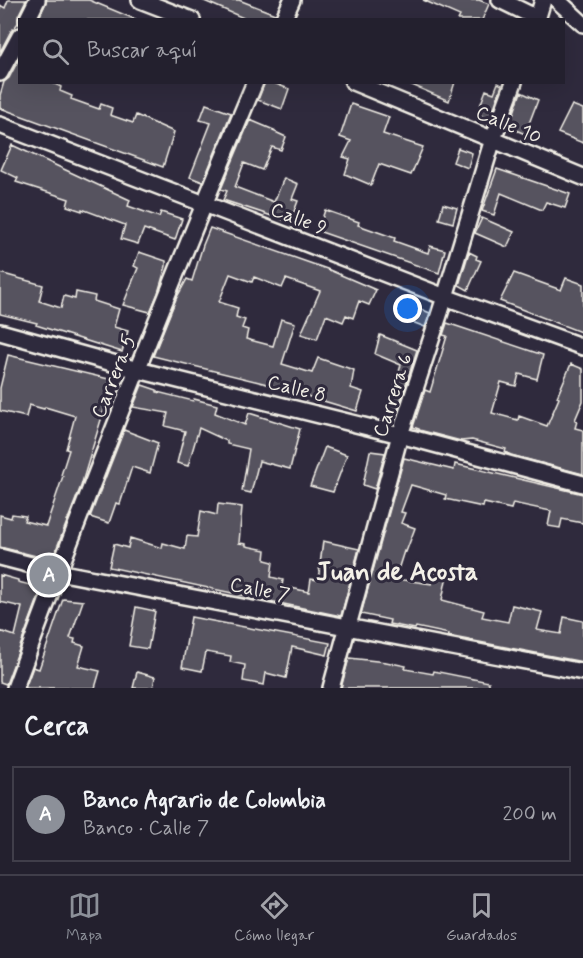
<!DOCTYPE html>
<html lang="es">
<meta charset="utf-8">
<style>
:root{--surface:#23202e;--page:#2f2d3a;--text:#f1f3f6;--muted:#a3a3aa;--line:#403e4a;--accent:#8c9099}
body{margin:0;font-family:Mynerve,sans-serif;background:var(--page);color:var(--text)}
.you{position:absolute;left:408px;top:309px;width:21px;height:21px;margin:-15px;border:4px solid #fff;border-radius:50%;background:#1a73e8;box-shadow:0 0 0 9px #1a73e833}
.badge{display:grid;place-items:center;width:39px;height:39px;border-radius:50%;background:var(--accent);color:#fff;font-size:20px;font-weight:700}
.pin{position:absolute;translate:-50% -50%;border:3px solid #fff;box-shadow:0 2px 6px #0006}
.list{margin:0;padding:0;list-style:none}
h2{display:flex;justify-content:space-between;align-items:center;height:78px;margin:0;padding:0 24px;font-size:26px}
h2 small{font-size:20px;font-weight:400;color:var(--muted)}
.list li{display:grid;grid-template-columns:39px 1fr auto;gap:18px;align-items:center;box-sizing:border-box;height:96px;margin:0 12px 12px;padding:0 12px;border:2px solid var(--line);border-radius:0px}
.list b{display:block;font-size:22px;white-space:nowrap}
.list p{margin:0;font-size:20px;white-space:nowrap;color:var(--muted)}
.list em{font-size:20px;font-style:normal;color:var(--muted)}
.icon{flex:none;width:33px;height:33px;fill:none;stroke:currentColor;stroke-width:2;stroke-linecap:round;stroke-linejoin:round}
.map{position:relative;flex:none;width:583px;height:688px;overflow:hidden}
.search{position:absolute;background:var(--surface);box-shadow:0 6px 24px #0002;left:18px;right:18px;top:18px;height:66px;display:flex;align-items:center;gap:15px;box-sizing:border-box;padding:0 21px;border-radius:0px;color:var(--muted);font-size:22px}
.sheet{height:186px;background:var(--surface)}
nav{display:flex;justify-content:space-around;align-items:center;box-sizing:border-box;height:84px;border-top:2px solid var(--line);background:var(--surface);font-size:16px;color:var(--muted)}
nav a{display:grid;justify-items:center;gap:3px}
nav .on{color:var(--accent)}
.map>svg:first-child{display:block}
.building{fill:#56525f;stroke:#f4f1e8;stroke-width:1.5}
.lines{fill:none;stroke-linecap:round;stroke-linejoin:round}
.minor-casing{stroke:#f4f1e8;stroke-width:20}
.minor{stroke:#2f2a3d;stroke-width:15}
.labels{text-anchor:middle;stroke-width:6;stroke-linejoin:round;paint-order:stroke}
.street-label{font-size:20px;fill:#f4f1e8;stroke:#2f2a3d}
.district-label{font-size:26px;font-weight:bold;fill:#f4f1e8;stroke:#2f2a3d}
</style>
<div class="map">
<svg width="583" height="688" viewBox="0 0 583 688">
<rect width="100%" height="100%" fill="#2f2a3d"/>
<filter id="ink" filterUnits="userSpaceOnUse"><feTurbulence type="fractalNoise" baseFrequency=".0167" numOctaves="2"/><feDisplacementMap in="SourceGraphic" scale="12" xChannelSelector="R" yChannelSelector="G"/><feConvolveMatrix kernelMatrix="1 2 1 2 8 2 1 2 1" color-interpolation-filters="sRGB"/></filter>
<g filter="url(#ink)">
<!-- building -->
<path class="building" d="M 8,0 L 26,0 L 18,16 L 18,23 L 15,27 L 11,31 L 0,52 L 0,5 L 5,8 Z
M 47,0 L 89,0 L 137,20 L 38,20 Z
M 202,0 L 239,0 L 275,14 L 273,20 L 248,20 Z
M 423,0 L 479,0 L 489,4 L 482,20 L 458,20 L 460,16 Z
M 20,57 L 20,82 L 51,82 L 61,87 L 60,91 L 72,96 L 71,99 L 99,109 L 101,104 L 112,108 L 110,115 L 133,123 L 136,115 L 174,132 L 163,167 L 0,108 L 0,95 L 4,82 L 9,78 Z
M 265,82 L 271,82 L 289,89 L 282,109 L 258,100 Z
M 405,82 L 455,82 L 449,101 Z
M 498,83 L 502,85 L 490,119 L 477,114 L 486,90 L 494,93 Z
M 521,92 L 538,100 L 525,134 L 509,127 Z
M 206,104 L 231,113 L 203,182 L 190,177 L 211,123 L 200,120 Z
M 351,104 L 389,117 L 383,134 L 423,147 L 411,175 L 379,164 L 371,185 L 345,174 L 350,159 L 343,157 L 351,141 L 340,137 Z
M 572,105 L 583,109 L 583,143 L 558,133 Z
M 250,120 L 274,130 L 273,131 L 286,137 L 281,150 L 272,147 L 262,170 L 244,163 L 235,187 L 274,202 L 284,178 L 298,184 L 292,199 L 298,201 L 290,222 L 223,200 L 227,191 L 221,189 Z
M 12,145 L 130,200 L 128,206 L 159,217 L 161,212 L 182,219 L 175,240 L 144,229 L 138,244 L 121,239 L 125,225 L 82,209 L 82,211 L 67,206 L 69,199 L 16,182 L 18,178 L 1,170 Z
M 458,148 L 472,153 L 468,168 L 453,162 Z
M 497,169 L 570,194 L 565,208 L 546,202 L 542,210 L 501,193 L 494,215 L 482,211 Z
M 443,204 L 457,208 L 453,223 L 439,219 Z
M 325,210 L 359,222 L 358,225 L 395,238 L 394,241 L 428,253 L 430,246 L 445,250 L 439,273 L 318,231 Z
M 482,218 L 514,232 L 507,247 L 475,233 Z
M 210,228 L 327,269 L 376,290 L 369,305 L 359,301 L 353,318 L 346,315 L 343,322 L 326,315 L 317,339 L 301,334 L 320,291 L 286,279 L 282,288 L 254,277 L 252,282 L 230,274 L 219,302 L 238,308 L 236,317 L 245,320 L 242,328 L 248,330 L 246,339 L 273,346 L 281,319 L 295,323 L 282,364 L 312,373 L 318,358 L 354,370 L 351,388 L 363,392 L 357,411 L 267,384 L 153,356 L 176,299 L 187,279 L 192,281 L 203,245 Z
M 139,252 L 166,261 L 166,266 L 158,293 L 150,312 L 123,305 L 138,268 L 134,266 Z
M 469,252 L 477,256 L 476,259 L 481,261 L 468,290 L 459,285 Z
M 0,273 L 43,285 L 39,301 L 61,308 L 64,296 L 75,299 L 76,292 L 95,296 L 94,301 L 119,309 L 114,327 L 128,331 L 122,352 L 36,325 L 37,323 L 0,314 Z
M 514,273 L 561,290 L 566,278 L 583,284 L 583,333 L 500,301 Z
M 411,305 L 430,313 L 425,327 L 407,320 Z
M 447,323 L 543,355 L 537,379 L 519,374 L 516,386 L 501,382 L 492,413 L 518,420 L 519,416 L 547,426 L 559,398 L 557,397 L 571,364 L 583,369 L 583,401 L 575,420 L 577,421 L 575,428 L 583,430 L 583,474 L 511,455 L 505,452 L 506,449 L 472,440 L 461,441 L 419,430 L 419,429 L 413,427 L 425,390 L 430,392 L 447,336 L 443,335 Z
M 380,335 L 417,350 L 394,421 L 385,419 L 401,365 L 375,354 Z
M 8,355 L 113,380 L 81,486 L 52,560 L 0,547 L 0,515 L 11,518 L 12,514 L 26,516 L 24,521 L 46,526 L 63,476 L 61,475 L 69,450 L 66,449 L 75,416 L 45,407 L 44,409 L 29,405 L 26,417 L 0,411 L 0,388 Z
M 142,385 L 157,390 L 157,392 L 193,401 L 194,399 L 217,405 L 215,413 L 245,425 L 249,413 L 300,429 L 290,469 L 259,461 L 251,493 L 242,491 L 249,449 L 227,444 L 227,441 L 199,428 L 188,466 L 177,463 L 185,431 L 165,426 L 168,413 L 133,407 Z
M 124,430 L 158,443 L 150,473 L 132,467 L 120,504 L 116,503 L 109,523 L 90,517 Z
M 325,447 L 347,455 L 333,492 L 310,486 Z
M 370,451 L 385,453 L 375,489 L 363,485 Z
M 404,458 L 454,470 L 455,464 L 583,494 L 583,523 L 562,519 L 560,528 L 548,526 L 551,511 L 513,503 L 511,509 L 484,503 L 483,507 L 445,499 L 446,495 L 411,485 L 401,512 L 405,513 L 401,523 L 415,528 L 406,552 L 404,551 L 395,579 L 432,584 L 435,573 L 447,575 L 442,600 L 484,611 L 482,617 L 508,622 L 512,605 L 542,612 L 537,630 L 561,634 L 564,617 L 583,621 L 583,662 L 448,636 L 449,634 L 416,627 L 415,629 L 389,624 L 390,620 L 361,614 Z
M 218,504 L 242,507 L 239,543 L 246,544 L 246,546 L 266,550 L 265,560 L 273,562 L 271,577 L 283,580 L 282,586 L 309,592 L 311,579 L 318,580 L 323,541 L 359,549 L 341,616 L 109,567 L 114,544 L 128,548 L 130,538 L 162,548 L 163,543 L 185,549 L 187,536 L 197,537 L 201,511 L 217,515 Z
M 0,575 L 18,580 L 18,582 L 42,588 L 6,684 L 0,682 L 0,631 L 15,636 L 22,607 L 0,602 Z
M 63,599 L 83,601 L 70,638 L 75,639 L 74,643 L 84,646 L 78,666 L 100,671 L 95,688 L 25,688 L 33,667 L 39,669 Z
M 136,607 L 155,611 L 148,649 L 129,646 Z
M 191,617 L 223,623 L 330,643 L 327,655 L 292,647 L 286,678 L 266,673 L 264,685 L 243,681 L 245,665 L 230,662 L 231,656 L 206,652 L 202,671 L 182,667 Z
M 349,658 L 386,662 L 406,666 L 405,669 L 433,674 L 434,671 L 489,682 L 489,688 L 341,688 Z
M 137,672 L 155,677 L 153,688 L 133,688 Z"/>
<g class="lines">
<defs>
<path id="minor" d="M 140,0 L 192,20
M 500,0 L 537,18
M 557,0 L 583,24
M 27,20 L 37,0
M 283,20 L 292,0
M 537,20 L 543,0
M 0,73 L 20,36
M 353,82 L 583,177
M 0,125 L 445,297 L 583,347
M 0,332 L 138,370 L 400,435 L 583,484
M 0,557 L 58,572 L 583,672
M 15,688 C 90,484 171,282 255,82
M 331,688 L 400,435 L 445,297 L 493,139 L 514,82"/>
</defs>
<!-- minor casing -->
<use href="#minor" class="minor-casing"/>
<!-- minor -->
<use href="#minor" class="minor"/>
</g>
</g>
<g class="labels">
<!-- street labels -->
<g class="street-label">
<text transform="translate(509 124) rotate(23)" y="7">Calle 10</text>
<text transform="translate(299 218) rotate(21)" y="7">Calle 9</text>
<text transform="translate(113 376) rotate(-68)" y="7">Carrera 5</text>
<text transform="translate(297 388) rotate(14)" y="7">Calle 8</text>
<text transform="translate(392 395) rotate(-72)" y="7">Carrera 6</text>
<text transform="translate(260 589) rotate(11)" y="7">Calle 7</text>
</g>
<!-- district labels -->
<g class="district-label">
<text x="397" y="580">Juan de Acosta</text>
</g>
</g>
</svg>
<div class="you"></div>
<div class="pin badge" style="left:49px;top:575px">A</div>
<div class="search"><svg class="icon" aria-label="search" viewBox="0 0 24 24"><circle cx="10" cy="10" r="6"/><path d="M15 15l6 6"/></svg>Buscar aquí</div>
</div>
<section class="sheet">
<h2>Cerca<small></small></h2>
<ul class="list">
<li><span class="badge">A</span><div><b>Banco Agrario de Colombia</b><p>Banco · Calle 7</p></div><em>200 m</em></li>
</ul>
</section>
<nav>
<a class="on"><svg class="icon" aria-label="map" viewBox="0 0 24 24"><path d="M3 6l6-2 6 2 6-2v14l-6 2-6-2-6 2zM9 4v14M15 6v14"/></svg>Mapa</a>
<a><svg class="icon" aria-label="directions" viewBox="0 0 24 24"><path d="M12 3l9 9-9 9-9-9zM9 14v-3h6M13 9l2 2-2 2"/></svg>Cómo llegar</a>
<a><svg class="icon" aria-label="saved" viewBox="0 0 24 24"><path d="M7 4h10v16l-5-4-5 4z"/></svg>Guardados</a>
</nav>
